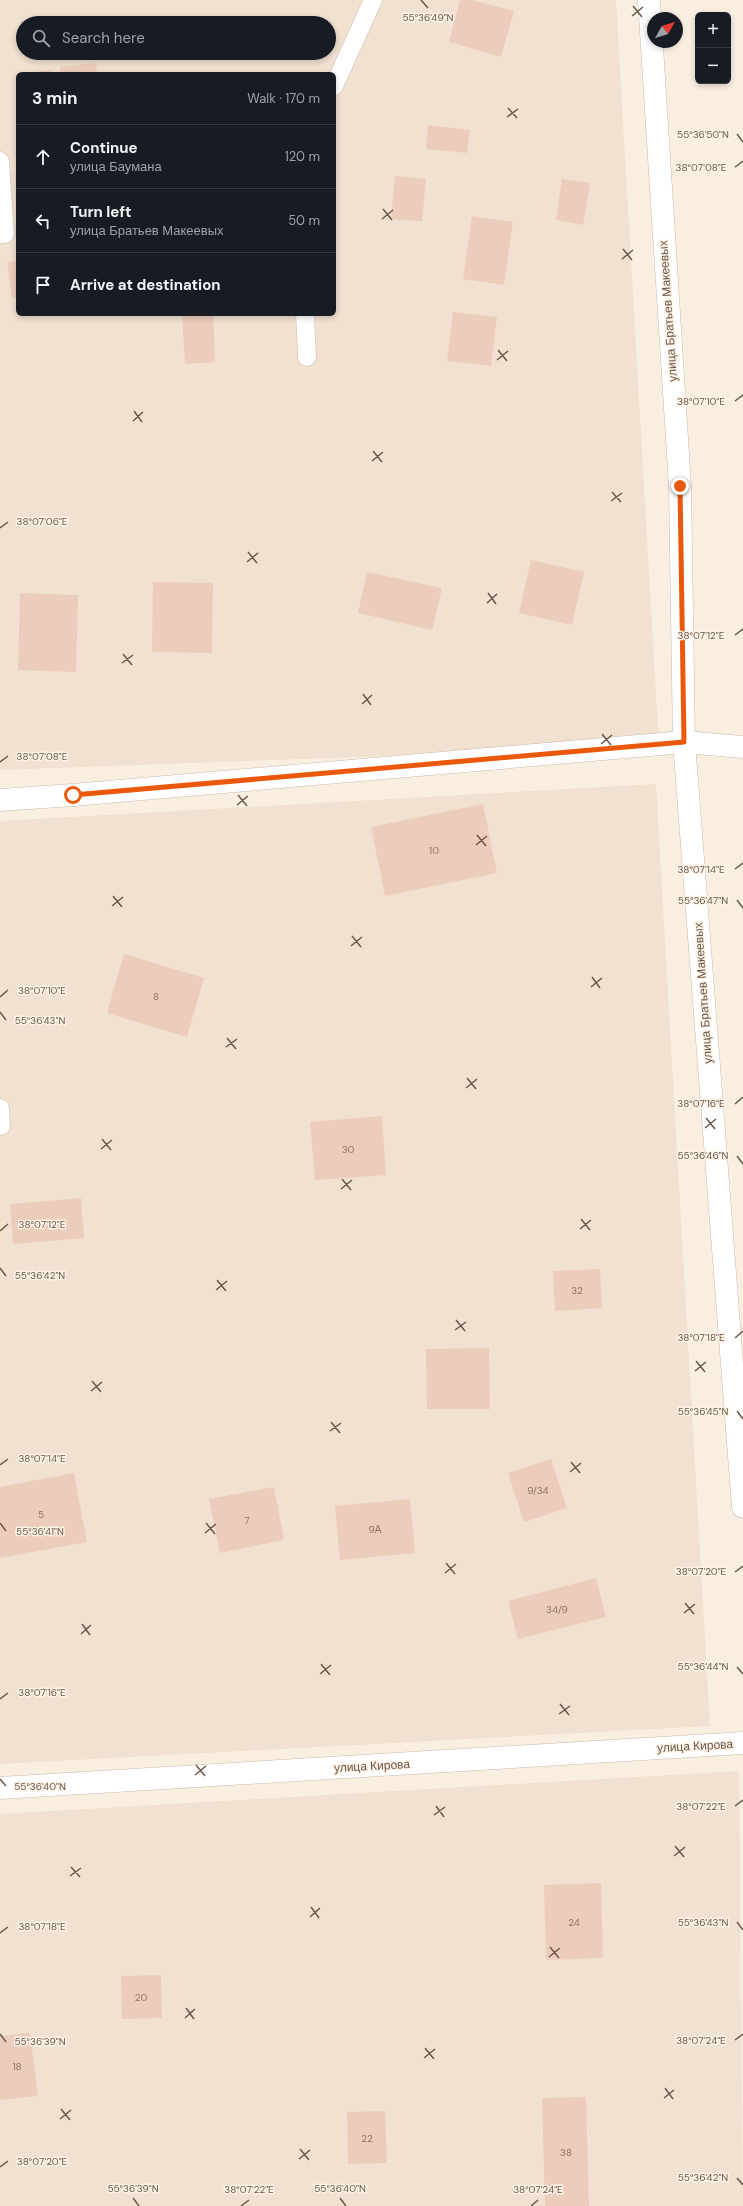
<!DOCTYPE html>
<meta charset="utf-8">
<style>
:root{--surface:#171b24;--page:#242831;--text:#f1f3f6;--muted:#9ea1a6;--line:#363941}
body{margin:0;font-family:"DM Sans",sans-serif;background:var(--page);color:var(--text)}
.controls{position:absolute;right:12px;top:12px;display:grid;overflow:hidden;border-radius:6px;box-shadow:0 2px 6px #0003}
.controls button{width:36px;height:36px;display:grid;place-items:center;padding:0;border:0;border-bottom:1px solid var(--line);background:var(--surface);color:var(--text);font:20px sans-serif}
.compass{position:absolute;left:647px;top:12px;width:36px;height:36px;border-radius:50%;background:var(--surface);box-shadow:0 2px 6px #0003;rotate:51deg}
.stop{position:absolute;width:12px;height:12px;margin:-9px;border:3px solid #ea580c;border-radius:50%;background:#fff}
.stop.end{background:#ea580c;border-color:#fff;box-shadow:0 1px 4px #0008}
.list{margin:0;padding:0;list-style:none}
h2{display:flex;justify-content:space-between;align-items:center;height:52px;margin:0;padding:0 16px;font-size:17px}
h2 small{font-size:13px;font-weight:400;color:var(--muted)}
.list li{display:grid;grid-template-columns:26px 1fr auto;gap:12px;align-items:center;box-sizing:border-box;height:64px;padding:0 16px;border-top:1px solid var(--line)}
.list b{display:block;font-size:15px;white-space:nowrap}
.list p{margin:0;font-size:13px;white-space:nowrap;color:var(--muted)}
.list em{font-size:13px;font-style:normal;color:var(--muted)}
.icon{flex:none;width:22px;height:22px;fill:none;stroke:currentColor;stroke-width:2;stroke-linecap:round;stroke-linejoin:round}
.map{position:relative;flex:none;width:743px;height:2206px;overflow:hidden}
.search{position:absolute;background:var(--surface);box-shadow:0 2px 6px #0003;left:16px;top:16px;width:320px;height:44px;display:flex;align-items:center;gap:10px;box-sizing:border-box;padding:0 14px;border-radius:22px;color:var(--muted);font-size:15px}
.panel{position:absolute;background:var(--surface);box-shadow:0 2px 6px #0003;left:16px;top:72px;width:320px;height:244px;border-radius:6px}
.map>svg:first-child{display:block}
.residential{fill:#f0e1d0;fill-rule:evenodd}
.building{fill:#eccdbb}
.lines{fill:none;stroke-linecap:round;stroke-linejoin:round}
.service-casing{stroke:#cab9ac;stroke-width:19}
.minor-casing{stroke:#cab9ac;stroke-width:23}
.service{stroke:#fff;stroke-width:18}
.minor{stroke:#fff;stroke-width:22}
.route{stroke:#ea580c;stroke-width:5}
.ticks{fill:none;stroke:#6d564a;stroke-width:1.5}
.labels{text-anchor:middle;stroke-width:3;stroke-linejoin:round;paint-order:stroke}
.number-label{font-size:10px;fill:#8d7466}
.street-label{font-size:12px;fill:#6d564a;stroke:#fdf3e6}
.ticks-label{font-size:10px;text-anchor:middle;fill:#6d564a;stroke:#fdf3e6;stroke-width:3;stroke-linejoin:round;paint-order:stroke}
</style>
<div class="map">
<svg width="743" height="2206" viewBox="0 0 743 2206">
<rect width="100%" height="100%" fill="#f9efe1"/>
<!-- residential -->
<path class="residential" d="M 0,0 L 616,0 L 659,746 L 0,770 ZM 23,23 L 329,23 L 329,53 L 23,53 ZM 18,74 L 334,74 L 334,314 L 18,314 Z
M 656,784 L 710,1726 L 0,1764 L 0,821 Z
M 739,1771 L 743,2206 L 0,2206 L 0,1814 Z"/>
<!-- building -->
<path class="building" d="M 460,0 L 472,0 L 514,11 L 501,57 L 449,42 Z
M 96,63 L 97,74 L 61,74 L 60,67 Z
M 52,70 L 52,74 L 18,74 L 18,80 L 15,74 Z
M 428,125 L 470,130 L 467,153 L 426,149 Z
M 395,176 L 426,179 L 422,221 L 391,219 Z
M 562,179 L 590,183 L 583,225 L 556,220 Z
M 472,216 L 513,222 L 504,285 L 463,279 Z
M 18,261 L 18,297 L 12,298 L 7,262 Z
M 453,312 L 497,317 L 491,366 L 447,361 Z
M 182,314 L 213,314 L 215,362 L 185,364 Z
M 531,560 L 584,572 L 572,625 L 519,613 Z
M 367,572 L 442,588 L 432,630 L 358,613 Z
M 153,582 L 213,583 L 212,653 L 152,652 Z
M 20,593 L 78,595 L 76,672 L 18,670 Z
M 483,804 L 497,873 L 385,896 L 371,827 Z
M 124,954 L 204,978 L 187,1037 L 107,1013 Z
M 382,1116 L 386,1175 L 315,1180 L 310,1122 Z
M 81,1198 L 84,1238 L 13,1244 L 10,1204 Z
M 600,1269 L 602,1308 L 555,1311 L 553,1271 Z
M 489,1348 L 490,1409 L 427,1409 L 426,1349 Z
M 551,1459 L 567,1508 L 524,1522 L 508,1473 Z
M 74,1473 L 87,1542 L 0,1558 L 0,1487 Z
M 274,1487 L 284,1540 L 220,1553 L 209,1499 Z
M 410,1499 L 415,1553 L 340,1560 L 335,1506 Z
M 596,1578 L 606,1617 L 518,1639 L 508,1601 Z
M 601,1883 L 603,1958 L 546,1960 L 544,1885 Z
M 161,1975 L 162,2018 L 122,2019 L 121,1976 Z
M 30,2033 L 38,2096 L 0,2100 L 0,2036 Z
M 586,2097 L 589,2206 L 545,2206 L 542,2098 Z
M 385,2111 L 387,2163 L 348,2164 L 347,2112 Z"/>
<g class="lines">
<defs>
<path id="service" d="M 334,86 L 373,0
M 0,161 L 5,234 L 0,234
M 305,314 L 307,357
M 0,1108 L 1,1126"/>
<path id="minor" d="M 649,0 L 680,486 L 684,742 L 743,1507
M 0,800 L 73,795 L 684,742 L 743,747
M 0,1788 L 743,1743"/>
</defs>
<!-- service casing -->
<use href="#service" class="service-casing"/>
<!-- minor casing -->
<use href="#minor" class="minor-casing"/>
<!-- service -->
<use href="#service" class="service"/>
<!-- minor -->
<use href="#minor" class="minor"/>
</g>
<g class="lines">
<!-- route -->
<path class="route" d="M 73,795 L 684,742 L 680,486"/>
</g>
<!-- ticks -->
<path class="ticks" d="M 421,0 L 428,8M 633,6 L 642,17M 632,16 L 643,7M 508,108 L 517,118M 507,117 L 518,109M 737,134 L 743,142M 735,167 L 743,161M 383,209 L 392,220M 382,219 L 393,210M 623,249 L 632,260M 622,259 L 633,250M 498,350 L 507,361M 497,360 L 508,351M 735,401 L 743,395M 134,411 L 142,422M 133,421 L 143,412M 373,451 L 382,462M 372,461 L 383,452M 612,492 L 621,502M 611,501 L 622,493M 0,528 L 8,522M 248,552 L 257,563M 247,562 L 258,553M 488,593 L 496,604M 487,603 L 497,594M 735,635 L 743,629M 123,654 L 132,665M 122,663 L 133,655M 363,694 L 371,705M 362,704 L 372,695M 602,734 L 611,745M 601,744 L 612,735M 0,762 L 8,756M 238,795 L 247,806M 237,805 L 248,796M 477,835 L 486,846M 476,845 L 487,836M 735,869 L 743,863M 113,896 L 122,907M 737,900 L 743,908M 112,906 L 123,897M 352,936 L 361,947M 351,946 L 362,937M 592,977 L 600,988M 591,987 L 602,978M 0,997 L 8,990M 0,1012 L 6,1020M 227,1038 L 236,1049M 226,1047 L 237,1039M 467,1078 L 476,1089M 466,1088 L 477,1079M 735,1104 L 743,1097M 706,1118 L 715,1129M 705,1128 L 716,1119M 102,1139 L 111,1150M 101,1149 L 112,1140M 737,1156 L 743,1164M 342,1179 L 351,1190M 341,1189 L 352,1180M 581,1219 L 590,1230M 580,1229 L 591,1220M 0,1231 L 8,1224M 0,1268 L 6,1276M 217,1280 L 226,1291M 216,1290 L 227,1281M 456,1320 L 465,1331M 455,1330 L 466,1322M 735,1338 L 743,1331M 696,1361 L 705,1372M 695,1371 L 706,1362M 92,1381 L 101,1392M 91,1391 L 102,1382M 737,1411 L 743,1419M 331,1422 L 340,1433M 330,1431 L 341,1423M 571,1462 L 580,1473M 0,1465 L 8,1459M 570,1472 L 581,1463M 0,1523 L 6,1531M 206,1523 L 215,1534M 205,1533 L 216,1524M 446,1563 L 455,1574M 735,1572 L 743,1566M 445,1573 L 456,1564M 685,1603 L 694,1614M 684,1613 L 695,1604M 82,1624 L 90,1635M 81,1634 L 91,1625M 321,1664 L 330,1675M 737,1667 L 743,1674M 320,1674 L 331,1665M 0,1699 L 8,1693M 560,1704 L 569,1715M 559,1714 L 570,1706M 196,1765 L 205,1776M 195,1775 L 206,1766M 0,1779 L 6,1786M 436,1806 L 444,1817M 735,1806 L 743,1800M 434,1815 L 445,1807M 675,1846 L 684,1857M 674,1856 L 685,1847M 71,1867 L 80,1877M 70,1876 L 81,1868M 311,1907 L 319,1918M 310,1917 L 320,1908M 737,1922 L 743,1930M 0,1933 L 8,1927M 550,1947 L 559,1958M 549,1957 L 560,1948M 186,2008 L 194,2019M 185,2018 L 195,2009M 0,2034 L 6,2042M 735,2040 L 743,2034M 425,2048 L 434,2059M 424,2058 L 435,2049M 665,2088 L 673,2099M 664,2098 L 674,2090M 61,2109 L 70,2120M 60,2119 L 71,2110M 300,2149 L 309,2160M 299,2159 L 310,2150M 0,2167 L 8,2161M 737,2178 L 743,2185M 133,2198 L 139,2206M 340,2198 L 346,2206M 241,2206 L 249,2200M 531,2206 L 538,2200"/>
<g class="labels">
<!-- number labels -->
<g class="number-label">
<text x="434" y="854">10</text>
<text x="156" y="1000">8</text>
<text x="348" y="1153">30</text>
<text x="577" y="1294">32</text>
<text x="538" y="1494">9/34</text>
<text x="41" y="1518">5</text>
<text x="247" y="1524">7</text>
<text x="375" y="1533">9А</text>
<text x="557" y="1613">34/9</text>
<text x="574" y="1926">24</text>
<text x="141" y="2001">20</text>
<text x="17" y="2070">18</text>
<text x="367" y="2142">22</text>
<text x="566" y="2156">38</text>
</g>
<!-- street labels -->
<g class="street-label">
<text transform="translate(668 311) rotate(-94)" y="4">улица Братьев Макеевых</text>
<text transform="translate(703 993) rotate(-94)" y="4">улица Братьев Макеевых</text>
<text transform="translate(695 1746) rotate(-3)" y="4">улица Кирова</text>
<text transform="translate(372 1766) rotate(-3)" y="4">улица Кирова</text>
</g>
</g>
<g class="ticks-label">
<text x="428" y="21">55°36'49"N</text>
<text x="703" y="138">55°36'50"N</text>
<text x="701" y="171">38°07'08"E</text>
<text x="701" y="405">38°07'10"E</text>
<text x="42" y="525">38°07'06"E</text>
<text x="701" y="639">38°07'12"E</text>
<text x="42" y="760">38°07'08"E</text>
<text x="701" y="873">38°07'14"E</text>
<text x="703" y="904">55°36'47"N</text>
<text x="42" y="994">38°07'10"E</text>
<text x="40" y="1024">55°36'43"N</text>
<text x="701" y="1107">38°07'16"E</text>
<text x="703" y="1159">55°36'46"N</text>
<text x="42" y="1228">38°07'12"E</text>
<text x="40" y="1279">55°36'42"N</text>
<text x="701" y="1341">38°07'18"E</text>
<text x="703" y="1415">55°36'45"N</text>
<text x="42" y="1462">38°07'14"E</text>
<text x="40" y="1535">55°36'41"N</text>
<text x="701" y="1575">38°07'20"E</text>
<text x="703" y="1670">55°36'44"N</text>
<text x="42" y="1696">38°07'16"E</text>
<text x="40" y="1790">55°36'40"N</text>
<text x="701" y="1810">38°07'22"E</text>
<text x="703" y="1926">55°36'43"N</text>
<text x="42" y="1930">38°07'18"E</text>
<text x="701" y="2044">38°07'24"E</text>
<text x="40" y="2045">55°36'39"N</text>
<text x="42" y="2165">38°07'20"E</text>
<text x="703" y="2181">55°36'42"N</text>
<text x="133" y="2192">55°36'39"N</text>
<text x="340" y="2192">55°36'40"N</text>
<text x="249" y="2193">38°07'22"E</text>
<text x="538" y="2193">38°07'24"E</text>
</g>
</svg>
<div class="controls">
<button>+</button>
<button>−</button>
</div>
<svg class="compass" viewBox="-18 -18 36 36"><path d="M0-13l5 13h-10z" fill="#e53935"/><path d="M0 13l5-13h-10z" fill="#9ea1a6"/></svg>
<div class="stop" style="left:73px;top:795px"></div>
<div class="stop end" style="left:680px;top:486px"></div>
<div class="search"><svg class="icon" aria-label="search" viewBox="0 0 24 24"><circle cx="10" cy="10" r="6"/><path d="M15 15l6 6"/></svg>Search here</div>
<section class="panel">
<h2>3 min<small>Walk · 170 m</small></h2>
<ul class="list">
<li><svg class="icon" aria-label="ahead" viewBox="0 0 24 24"><path d="M12 20V5M6 11l6-6 6 6"/></svg><div><b>Continue</b><p>улица Баумана</p></div><em>120 m</em></li>
<li><svg class="icon" aria-label="left" viewBox="0 0 24 24"><path d="M17 20v-9H6M10 6l-5 5 5 5"/></svg><div><b>Turn left</b><p>улица Братьев Макеевых</p></div><em>50 m</em></li>
<li><svg class="icon" aria-label="arrive" viewBox="0 0 24 24"><path d="M6 21V4h12l-3 4 3 4H6"/></svg><div><b>Arrive at destination</b></div></li>
</ul>
</section>
</div>
